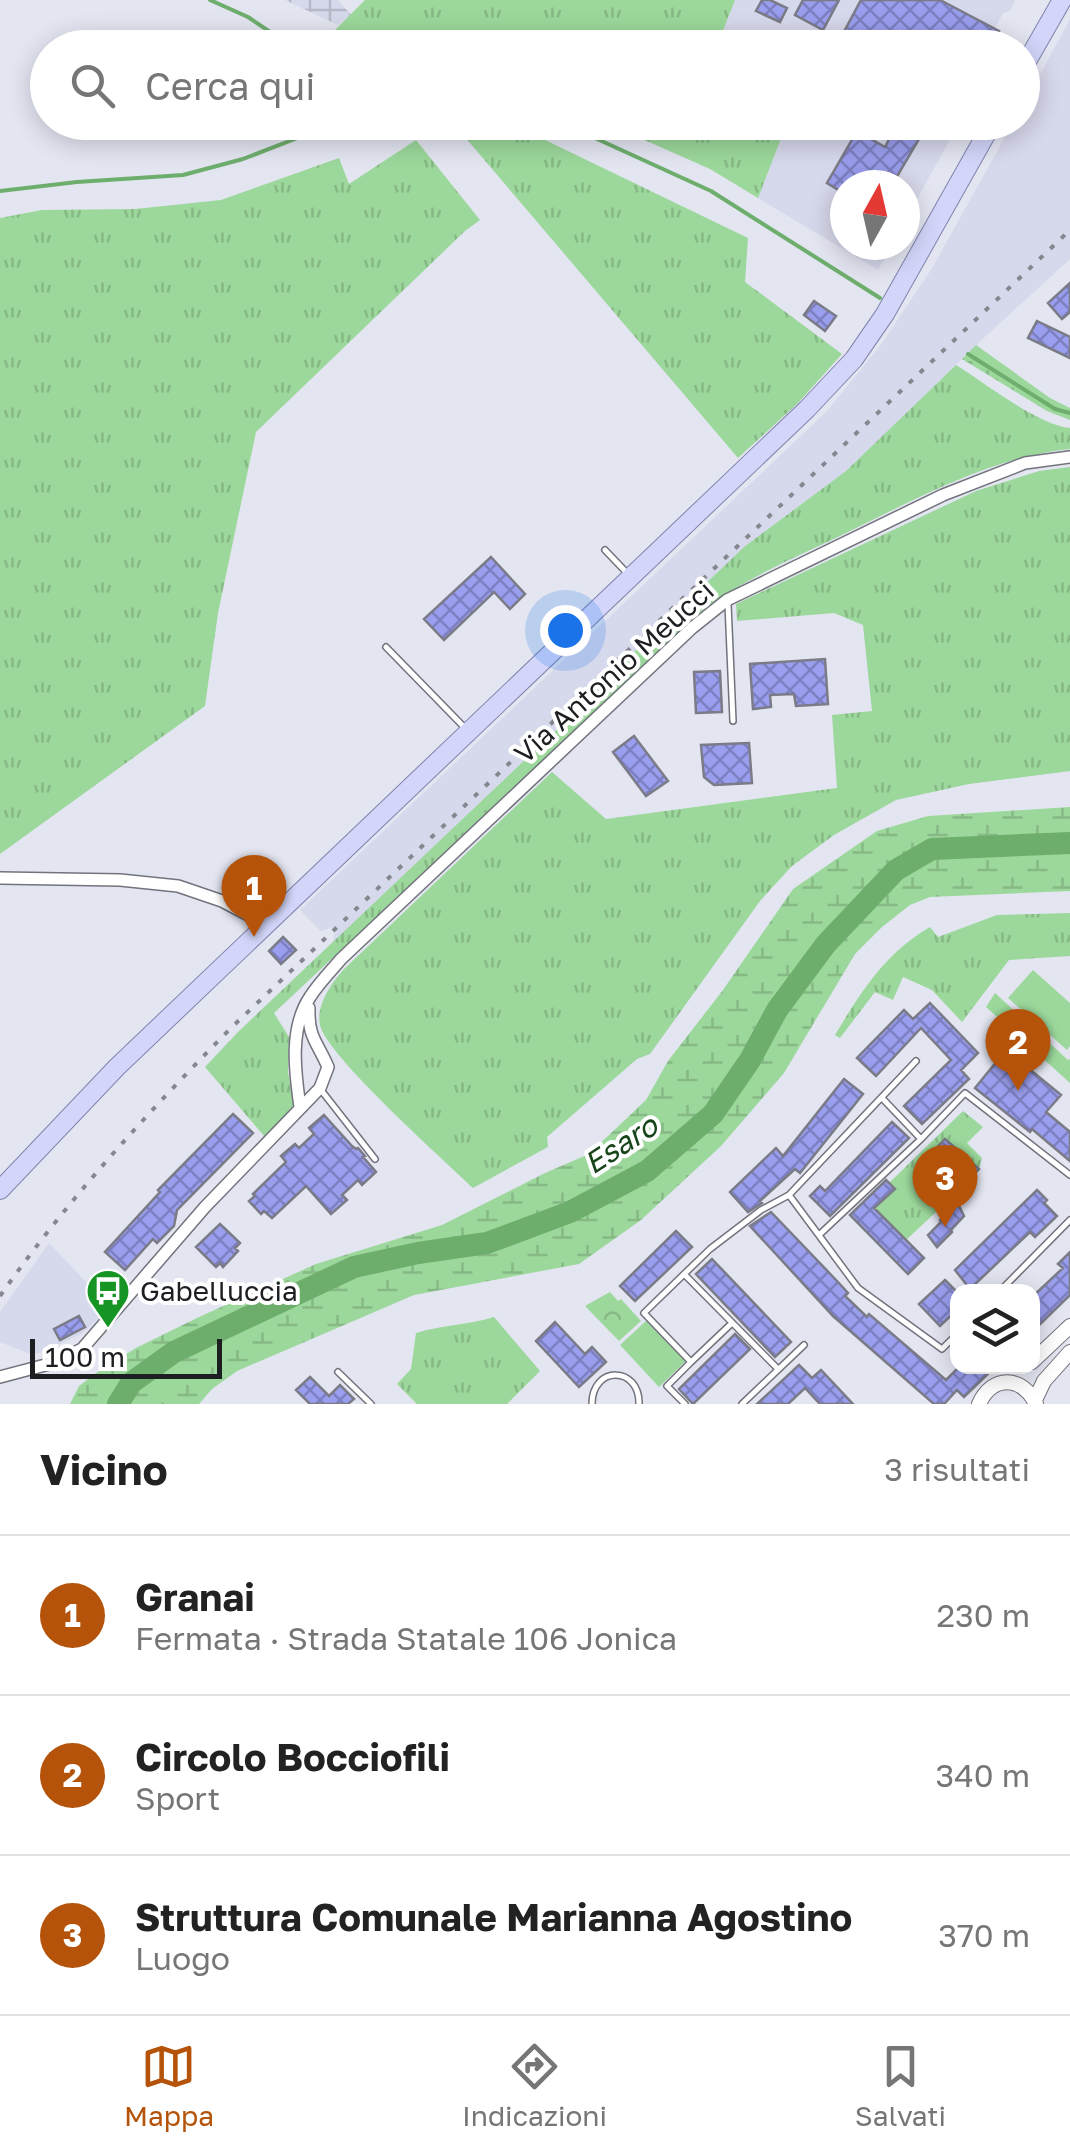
<!DOCTYPE html>
<html lang="it">
<meta charset="utf-8">
<style>
:root{--surface:#fff;--page:#f6f6f6;--text:#222;--muted:#767676;--line:#e0e0e0;--accent:#b45309}
body{margin:0;font-family:"Golos Text",sans-serif;background:var(--page);color:var(--text)}
.controls{position:absolute;right:30px;bottom:30px;display:grid;overflow:hidden;border-radius:20px;box-shadow:0 5px 25px #0003}
.controls button{width:90px;height:90px;display:grid;place-items:center;padding:0;border:0;border-bottom:2px solid var(--line);background:var(--surface);color:var(--text);font:50px sans-serif}
.compass{position:absolute;left:830px;top:170px;width:90px;height:90px;border-radius:50%;background:var(--surface);box-shadow:0 5px 25px #0003;rotate:8deg}
.scale{position:absolute;left:30px;bottom:25px;width:192px;box-sizing:border-box;padding-left:10px;border:5px solid #1d1e22;border-top:0;font-size:28px;line-height:35px;white-space:nowrap;color:#1d1e22;-webkit-text-stroke:8px #fff;paint-order:stroke}
.you{position:absolute;left:565px;top:630px;width:35px;height:35px;margin:-25px;border:8px solid #fff;border-radius:50%;background:#1a73e8;box-shadow:0 0 0 15px #1a73e833}
.badge{display:grid;place-items:center;width:65px;height:65px;border-radius:50%;background:var(--accent);color:#fff;font-size:32px;font-weight:700}
.pin{position:absolute;translate:-50% -82px;filter:drop-shadow(0 2px 5px #0008)}
.pin::after{content:'';position:absolute;top:52px;width:35px;height:30px;background:inherit;clip-path:polygon(0 0,100% 0,50% 100%)}
.list{margin:0;padding:0;list-style:none}
h2{display:flex;justify-content:space-between;align-items:center;height:130px;margin:0;padding:0 40px;font-size:42px}
h2 small{font-size:32px;font-weight:400;color:var(--muted)}
.list li{display:grid;grid-template-columns:65px 1fr auto;gap:30px;align-items:center;box-sizing:border-box;height:160px;padding:0 40px;border-top:2px solid var(--line)}
.list b{display:block;font-size:38px;white-space:nowrap}
.list p{margin:0;font-size:32px;white-space:nowrap;color:var(--muted)}
.list em{font-size:32px;font-style:normal;color:var(--muted)}
.icon{flex:none;width:55px;height:55px;fill:none;stroke:currentColor;stroke-width:2;stroke-linecap:round;stroke-linejoin:round}
.map{position:relative;flex:none;width:1070px;height:1404px;overflow:hidden}
.search{position:absolute;background:var(--surface);box-shadow:0 5px 25px #0003;left:30px;right:30px;top:30px;height:110px;display:flex;align-items:center;gap:25px;box-sizing:border-box;padding:0 35px;border-radius:55px;color:var(--muted);font-size:38px}
.sheet{height:610px;background:var(--surface)}
nav{display:flex;justify-content:space-around;align-items:center;box-sizing:border-box;height:140px;border-top:2px solid var(--line);background:var(--surface);font-size:28px;color:var(--muted)}
nav a{display:grid;justify-items:center;gap:5px}
nav .on{color:var(--accent)}
.map>svg:first-child{display:block}
.built{fill:#d6d8eb}
.industrial{fill:url(#industrial-grid)}
.grass{fill:url(#grass-tufts)}
.wetland{fill:url(#wetland-marsh)}
.park{fill:url(#park-crowns)}
.pitch{fill:#9cd89b}
.lines{fill:none;stroke-linecap:round;stroke-linejoin:round}
.stream{stroke:#6eae6d;stroke-width:4}
.river{stroke:#6eae6d;stroke-width:22}
.building{fill:url(#building-cross-hatch);stroke:#7a7b86;stroke-width:2.5}
.service-casing{stroke:#72737d;stroke-width:8}
.minor-casing{stroke:#72737d;stroke-width:14}
.tertiary-casing{stroke:#72737d;stroke-width:16}
.primary-casing{stroke:#8083ac;stroke-width:20}
.service{stroke:#fff;stroke-width:5}
.minor{stroke:#fff;stroke-width:11}
.tertiary{stroke:#fff;stroke-width:14}
.primary{stroke:#d3d6fa;stroke-width:18}
.rail{stroke:#85878f;stroke-width:4;stroke-dasharray:5 10;stroke-linecap:butt}
.labels{text-anchor:middle;stroke-width:8;stroke-linejoin:round;paint-order:stroke}
.street-label{font-size:28px;fill:#1d1e22;stroke:#fff}
.poi-label{font-size:28px;fill:#1d1e22;stroke:#fff;text-anchor:start}
.water-label{font-size:30px;font-style:italic;fill:#174419;stroke:#fff}
</style>
<div class="map">
<svg width="1070" height="1404" viewBox="0 0 1070 1404">
<defs>
<pattern id="industrial-grid" width="8" height="8" patternUnits="userSpaceOnUse" patternTransform="scale(2.5)"><rect width="8" height="8" fill="#d6d8eb"/><path d="M0 4h8M4 0v8" fill="none" stroke="#b7b9c9"/></pattern>
<pattern id="grass-tufts" width="24" height="20" patternUnits="userSpaceOnUse" patternTransform="scale(2.5)"><rect width="24" height="20" fill="#9cd89b"/><path d="M3 7l-1-3M5 7V3M7 7l1-3M15 17l-1-3M17 17v-4M19 17l1-3" fill="none" stroke="#86b985"/></pattern>
<pattern id="wetland-marsh" width="20" height="14" patternUnits="userSpaceOnUse" patternTransform="scale(2.5)"><rect width="20" height="14" fill="#9cd89b"/><path d="M1 5h8M5 5V1M11 12h8M15 12V8" fill="none" stroke="#86b985"/></pattern>
<pattern id="park-crowns" width="20" height="18" patternUnits="userSpaceOnUse" patternTransform="scale(2.5)"><rect width="20" height="18" fill="#9cd89b"/><path d="M2 6a3 3 0 1 1 6 0M12 15a3 3 0 1 1 6 0" fill="none" stroke="#86b985"/></pattern>
<pattern id="building-cross-hatch" width="8" height="8" patternUnits="userSpaceOnUse" patternTransform="scale(2.5)"><rect width="8" height="8" fill="#9a9eee"/><path d="M0 0l8 8M0 8l8-8" fill="none" stroke="#7d80c0"/></pattern>
</defs>
<rect width="100%" height="100%" fill="#e3e5f1"/>
<!-- built -->
<path class="built" d="M 735,0 L 1015,0 L 1010,11 L 1003,13 L 995,28 L 999,31 L 991,47 L 736,48 L 720,38 Z
M 1070,19 L 1070,259 L 987,335 L 846,471 L 744,547 L 627,659 L 605,684 L 333,942 L 336,926 L 321,931 L 300,910 L 805,432 L 828,410 L 880,346 L 931,270 L 1013,123 L 1022,122 L 1023,106 Z
M 954,122 L 958,125 L 905,221 L 905,185 L 845,185 L 845,245 L 892,245 L 878,270 L 758,198 L 787,123 Z
M 49,1243 L 110,1307 L 82,1334 L 39,1353 L 28,1353 L 0,1342 L 0,1312 Z"/>
<!-- industrial -->
<path class="industrial" d="M 285,0 L 338,0 L 351,15 L 338,25 Z"/>
<!-- grass -->
<path class="grass" d="M 365,0 L 735,0 L 720,38 L 736,47 L 339,48 L 326,39 Z
M 453,123 L 510,123 L 748,238 L 745,282 L 842,354 L 798,403 L 738,458 Z
M 606,123 L 787,122 L 787,123 L 758,198 L 710,169 Z
M 416,140 L 480,220 L 465,231 L 256,432 L 218,613 L 205,706 L 0,854 L 0,218 L 42,210 L 135,209 L 221,200 L 339,158 L 349,184 Z
M 956,365 C 985,383 1038,425 1070,428 L 1070,449 C 989,458 918,498 846,533 C 797,557 747,577 703,610 L 274,1013 L 289,1037 L 288,1072 L 294,1105 L 265,1137 L 205,1067 L 238,1032 L 605,684 L 627,659 L 744,547 L 846,471 Z
M 1070,467 L 1070,771 L 969,784 L 896,800 L 834,835 L 792,866 L 760,901 L 650,1054 L 637,1059 L 547,1137 L 548,1147 L 473,1188 C 445,1161 326,1055 320,1025 C 316,1005 331,984 343,970 L 552,772 L 606,819 L 837,788 L 832,715 L 872,711 L 863,625 L 834,613 L 737,621 L 736,604 L 976,491 L 1039,471 Z
M 1070,913 L 1070,956 L 1009,960 L 962,1022 L 932,990 L 903,977 L 893,1000 L 875,992 L 840,1038 L 835,1035 C 861,992 885,953 930,927 L 938,937 L 997,915 Z
M 995,993 L 1068,1060 L 1070,1059 L 1070,1083 L 986,1007 Z
M 963,1111 L 983,1127 L 967,1143 L 982,1158 L 979,1169 L 966,1157 L 959,1163 L 945,1139 L 917,1167 L 950,1199 L 906,1240 L 874,1208 L 894,1189 L 889,1183 Z
M 494,1317 L 540,1371 L 507,1404 L 417,1404 L 397,1384 L 411,1369 L 416,1333 C 442,1325 468,1325 494,1317 Z"/>
<!-- wetland -->
<path class="wetland" d="M 976,345 L 1050,398 L 1070,408 L 1070,420 L 1047,411 L 962,359 Z
M 1070,807 L 1070,891 L 930,897 L 910,905 L 882,927 L 855,954 L 784,1073 L 721,1146 L 641,1220 L 579,1264 L 414,1295 L 237,1371 L 212,1389 L 199,1404 L 70,1404 L 79,1386 L 96,1373 L 136,1348 L 199,1317 L 316,1264 L 442,1225 L 545,1173 L 589,1154 L 646,1100 L 668,1061 L 723,990 L 793,889 L 877,831 L 928,816 Z"/>
<!-- park -->
<path class="park" d="M 610,1292 L 618,1301 L 621,1299 L 641,1321 L 619,1341 L 585,1306 Z"/>
<!-- pitch -->
<path class="pitch" d="M 1033,970 L 1070,1003 L 1070,1046 L 1067,1050 L 1008,998 Z
M 647,1320 L 686,1361 L 659,1387 L 620,1345 Z"/>
<g class="lines">
<!-- stream -->
<path class="stream" d="M 210,0 L 248,17 L 294,48
M 560,122 L 711,191 L 880,298
M 0,191 L 77,182 L 183,175 L 243,159 L 300,137 L 326,122
M 968,354 L 1055,409 L 1070,413"/>
<!-- river -->
<path class="river" d="M 118,1404 L 131,1383 L 174,1352 L 354,1267 L 418,1253 L 487,1243 L 570,1212 L 647,1171 L 713,1114 L 750,1060 L 777,1010 L 826,944 L 896,870 L 932,849 L 1070,843"/>
</g>
<!-- building -->
<path class="building" d="M 762,0 L 770,0 L 787,8 L 780,22 L 756,11 Z
M 803,0 L 839,0 L 823,30 L 795,15 Z
M 861,0 L 940,0 L 999,31 L 991,48 L 852,48 L 839,41 Z
M 896,126 L 919,139 L 892,185 L 845,185 L 845,194 L 827,183 L 857,131 L 885,147 Z
M 1070,283 L 1070,312 L 1062,319 L 1048,303 Z
M 814,301 L 836,316 L 825,331 L 804,315 Z
M 1037,321 L 1070,337 L 1070,358 L 1028,338 Z
M 491,557 L 525,594 L 510,609 L 494,592 L 444,640 L 424,619 Z
M 825,659 L 828,704 L 796,706 L 794,694 L 770,695 L 771,707 L 753,709 L 750,664 Z
M 720,671 L 722,712 L 696,713 L 694,672 Z
M 634,736 L 668,781 L 646,796 L 613,752 Z
M 749,743 L 752,783 L 714,785 L 704,777 L 701,745 Z
M 283,937 L 296,950 L 281,964 L 269,951 Z
M 930,1003 L 978,1053 L 961,1070 L 969,1079 L 922,1124 L 904,1106 L 951,1060 L 921,1028 L 876,1076 L 857,1058 L 904,1010 L 913,1019 Z
M 1006,1050 L 1061,1095 L 1046,1112 L 1070,1132 L 1070,1161 L 1032,1129 L 1030,1132 L 975,1088 Z
M 844,1079 L 863,1094 L 800,1173 L 795,1169 L 760,1201 L 762,1203 L 748,1212 L 730,1192 L 776,1148 L 783,1156 Z
M 233,1114 L 253,1133 L 177,1210 L 174,1226 L 157,1243 L 153,1239 L 125,1270 L 105,1252 L 160,1192 L 158,1190 Z
M 324,1115 L 352,1146 L 356,1149 L 358,1148 L 365,1156 L 363,1157 L 376,1172 L 362,1185 L 358,1180 L 342,1195 L 347,1200 L 331,1214 L 306,1186 L 272,1218 L 264,1211 L 261,1214 L 249,1201 L 255,1196 L 253,1194 L 286,1162 L 281,1156 L 295,1144 L 299,1148 L 314,1134 L 309,1128 Z
M 892,1122 L 909,1138 L 830,1216 L 810,1196 L 820,1186 L 825,1191 Z
M 945,1139 L 979,1169 L 950,1199 L 917,1168 Z
M 886,1180 L 895,1189 L 874,1208 L 924,1258 L 908,1274 L 850,1215 Z
M 1037,1190 L 1047,1200 L 1044,1203 L 1057,1216 L 1035,1237 L 1030,1232 L 970,1289 L 955,1270 Z
M 958,1204 L 964,1216 L 951,1230 L 952,1232 L 937,1247 L 928,1235 L 941,1222 L 940,1220 Z
M 771,1212 L 837,1281 L 848,1293 L 845,1296 L 867,1317 L 869,1314 L 946,1380 L 960,1366 L 996,1366 L 964,1397 L 957,1390 L 944,1404 L 934,1404 L 833,1316 L 750,1226 Z
M 220,1224 L 240,1243 L 235,1248 L 238,1251 L 223,1267 L 220,1263 L 216,1267 L 196,1247 Z
M 676,1231 L 692,1247 L 635,1301 L 620,1286 Z
M 1070,1252 L 1070,1295 L 1032,1332 L 1032,1297 L 1063,1268 L 1058,1264 Z
M 712,1259 L 791,1342 L 775,1357 L 696,1274 Z
M 945,1280 L 958,1293 L 958,1309 L 940,1326 L 919,1304 Z
M 79,1316 L 85,1327 L 60,1340 L 54,1329 Z
M 555,1322 L 585,1354 L 592,1347 L 606,1362 L 579,1387 L 536,1341 Z
M 735,1334 L 750,1349 L 693,1404 L 679,1389 Z
M 799,1365 L 812,1378 L 821,1370 L 853,1404 L 820,1404 L 805,1388 L 788,1404 L 757,1404 Z
M 310,1377 L 329,1396 L 340,1385 L 354,1399 L 348,1404 L 310,1404 L 296,1390 Z"/>
<g class="lines">
<defs>
<path id="service" d="M 605,550 L 627,573
M 728,604 L 733,721
M 386,647 L 464,727
M 321,1090 L 375,1159
M 882,1098 L 921,1139
M 789,1195 L 858,1288 L 942,1349 L 958,1333
M 819,1235 L 921,1139 L 965,1093 L 1070,1175
M 684,1274 L 778,1369
M 999,1292 L 1070,1220
M 691,1362 L 732,1323
M 338,1372 L 371,1404
M 592,1404 C 592,1365 640,1366 639,1404
M 685,1404 L 667,1386 L 691,1362 L 644,1313 L 710,1249 L 761,1210 L 789,1195 L 916,1061
M 742,1404 L 804,1345"/>
<path id="minor" d="M 0,878 L 120,880 L 178,886 L 222,901 L 267,925
M 300,1107 C 295,1072 289,1028 310,997 C 319,983 331,971 341,959 L 692,628 L 727,600 L 943,495 L 1025,463 L 1070,457
M 0,1377 L 53,1363 L 82,1349 L 205,1207 L 320,1088 L 328,1067 C 317,1041 308,1038 309,1008"/>
<path id="tertiary" d="M 1032,1362 L 1070,1326
M 1035,1400 L 1044,1381 L 1070,1352
M 979,1404 C 992,1375 1022,1375 1036,1404"/>
<path id="primary" d="M 1022,70 L 1062,0
M 0,1190 L 117,1067 L 807,409 L 854,359 L 885,314 L 993,122"/>
</defs>
<!-- service casing -->
<use href="#service" class="service-casing"/>
<!-- minor casing -->
<use href="#minor" class="minor-casing"/>
<!-- tertiary casing -->
<use href="#tertiary" class="tertiary-casing"/>
<!-- primary casing -->
<use href="#primary" class="primary-casing"/>
<!-- service -->
<use href="#service" class="service"/>
<!-- minor -->
<use href="#minor" class="minor"/>
<!-- tertiary -->
<use href="#tertiary" class="tertiary"/>
<!-- primary -->
<use href="#primary" class="primary"/>
<!-- rail -->
<path class="rail" d="M 0,1296 C 68,1199 149,1111 232,1027 L 1070,230"/>
</g>
<!-- icons -->
<defs>
<symbol id="bus-pin" viewBox="-11 -11 22 30"><path d="M0 17L-7.5 6A9.5 9.5 0 1 1 7.5 6Z" fill="#169424" stroke="#fff"/><path d="M-5-6H5V4H4V6H2V4H-2V6H-4V4H-5ZM-3.5-4V0h7V-4ZM-3.5 1.2v1.5H-2V1.2ZM2 1.2v1.5H3.5V1.2Z" fill="#fff"/></symbol>
</defs>
<g fill-rule="evenodd">
<use href="#bus-pin" x="83" y="1266" width="50" height="68"/>
</g>
<g class="labels">
<!-- street labels -->
<g class="street-label">
<text transform="translate(614 672) rotate(-42)" y="10">Via Antonio Meucci</text>
</g>
<!-- poi labels -->
<g class="poi-label">
<text x="140" y="1301">Gabelluccia</text>
</g>
<!-- water labels -->
<g class="water-label">
<text transform="translate(621 1145) rotate(-33)" y="10">Esaro</text>
</g>
</g>
</svg>
<div class="controls">
<button><svg class="icon" aria-label="layers" viewBox="0 0 24 24"><path d="M12 4l9 5-9 5-9-5zM3 14l9 5 9-5"/></svg></button>
</div>
<svg class="compass" viewBox="-18 -18 36 36"><path d="M0-13l5 13h-10z" fill="#e53935"/><path d="M0 13l5-13h-10z" fill="#767676"/></svg>
<div class="scale">100 m</div>
<div class="you"></div>
<div class="pin badge" style="left:254px;top:937px">1</div>
<div class="pin badge" style="left:1018px;top:1091px">2</div>
<div class="pin badge" style="left:945px;top:1227px">3</div>
<div class="search"><svg class="icon" aria-label="search" viewBox="0 0 24 24"><circle cx="10" cy="10" r="6"/><path d="M15 15l6 6"/></svg>Cerca qui</div>
</div>
<section class="sheet">
<h2>Vicino<small>3 risultati</small></h2>
<ul class="list">
<li><span class="badge">1</span><div><b>Granai</b><p>Fermata · Strada Statale 106 Jonica</p></div><em>230 m</em></li>
<li><span class="badge">2</span><div><b>Circolo Bocciofili</b><p>Sport</p></div><em>340 m</em></li>
<li><span class="badge">3</span><div><b>Struttura Comunale Marianna Agostino</b><p>Luogo</p></div><em>370 m</em></li>
</ul>
</section>
<nav>
<a class="on"><svg class="icon" aria-label="map" viewBox="0 0 24 24"><path d="M3 6l6-2 6 2 6-2v14l-6 2-6-2-6 2zM9 4v14M15 6v14"/></svg>Mappa</a>
<a><svg class="icon" aria-label="directions" viewBox="0 0 24 24"><path d="M12 3l9 9-9 9-9-9zM9 14v-3h6M13 9l2 2-2 2"/></svg>Indicazioni</a>
<a><svg class="icon" aria-label="saved" viewBox="0 0 24 24"><path d="M7 4h10v16l-5-4-5 4z"/></svg>Salvati</a>
</nav>
